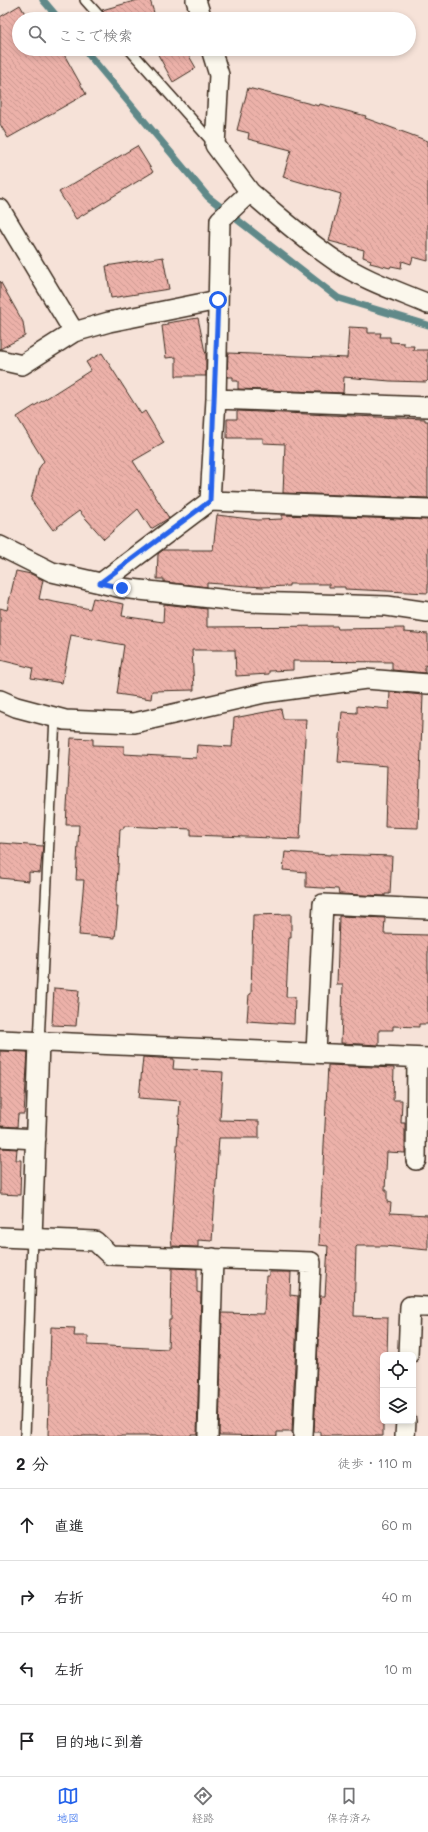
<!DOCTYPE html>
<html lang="ja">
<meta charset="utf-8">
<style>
:root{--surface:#fff;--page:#f6f6f6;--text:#202124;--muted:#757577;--line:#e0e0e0;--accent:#2563eb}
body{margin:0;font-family:Mali,"Klee One",sans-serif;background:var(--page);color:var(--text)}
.controls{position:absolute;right:12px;bottom:12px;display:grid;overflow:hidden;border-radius:6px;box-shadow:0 2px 6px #0003}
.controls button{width:36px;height:36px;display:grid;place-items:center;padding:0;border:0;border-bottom:1px solid var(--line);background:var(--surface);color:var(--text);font:20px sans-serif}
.stop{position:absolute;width:12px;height:12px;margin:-9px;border:3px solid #2563eb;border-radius:50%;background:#fff}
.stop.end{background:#2563eb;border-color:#fff;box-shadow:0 1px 4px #0008}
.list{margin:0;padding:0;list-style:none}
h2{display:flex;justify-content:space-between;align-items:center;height:52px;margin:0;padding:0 16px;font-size:17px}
h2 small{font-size:13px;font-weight:400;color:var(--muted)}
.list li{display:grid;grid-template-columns:26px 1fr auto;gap:12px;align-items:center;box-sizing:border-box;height:72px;padding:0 16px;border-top:1px solid var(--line)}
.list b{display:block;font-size:15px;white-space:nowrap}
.list em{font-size:13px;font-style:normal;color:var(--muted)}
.icon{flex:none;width:22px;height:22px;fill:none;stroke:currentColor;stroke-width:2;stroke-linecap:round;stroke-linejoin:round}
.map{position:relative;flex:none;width:428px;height:1436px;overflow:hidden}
.search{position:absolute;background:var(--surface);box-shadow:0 2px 6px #0003;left:12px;right:12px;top:12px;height:44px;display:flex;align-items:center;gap:10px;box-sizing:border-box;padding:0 14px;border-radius:22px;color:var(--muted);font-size:15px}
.sheet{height:340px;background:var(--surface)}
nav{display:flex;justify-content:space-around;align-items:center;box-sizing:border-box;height:56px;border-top:1px solid var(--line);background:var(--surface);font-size:11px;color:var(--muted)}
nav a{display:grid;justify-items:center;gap:2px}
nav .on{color:var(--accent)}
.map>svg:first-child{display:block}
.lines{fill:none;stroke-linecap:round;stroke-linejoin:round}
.stream{stroke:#608989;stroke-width:7}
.building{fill:url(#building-back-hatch);stroke:#3b2a1e}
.lane-casing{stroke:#3b2a1e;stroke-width:12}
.street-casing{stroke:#3b2a1e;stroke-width:22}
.lane{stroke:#fbf7ec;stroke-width:9}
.street{stroke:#fbf7ec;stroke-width:19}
.route{stroke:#2563eb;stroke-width:5}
</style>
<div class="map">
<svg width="428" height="1436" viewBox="0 0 428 1436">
<defs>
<pattern id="building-back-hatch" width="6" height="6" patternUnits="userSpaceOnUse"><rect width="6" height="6" fill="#ecb1a9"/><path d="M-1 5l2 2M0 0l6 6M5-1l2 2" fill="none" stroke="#cb9891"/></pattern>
</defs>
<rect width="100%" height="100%" fill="#f6e2d8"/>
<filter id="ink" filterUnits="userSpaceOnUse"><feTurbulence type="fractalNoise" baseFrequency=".025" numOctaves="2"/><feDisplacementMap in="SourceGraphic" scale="8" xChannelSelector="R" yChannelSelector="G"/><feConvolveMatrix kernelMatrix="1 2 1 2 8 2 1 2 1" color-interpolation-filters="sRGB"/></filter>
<g filter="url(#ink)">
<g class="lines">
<!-- stream -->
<path class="stream" d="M 43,0 L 59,19
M 84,49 L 208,197 L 338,298 L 428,325"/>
</g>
<!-- building -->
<path class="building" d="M 138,0 L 150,0 L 156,19 L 108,19 L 102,10 Z
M 20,5 L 28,19 L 19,19 L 19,49 L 61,49 L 86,94 L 8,138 L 0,124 L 0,17 Z
M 155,49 L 185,49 L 196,68 L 173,82 Z
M 248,88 L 319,106 L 320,104 L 366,116 L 365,118 L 428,141 L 428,261 L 413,257 L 411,264 L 402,261 L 401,268 L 391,266 L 390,268 L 370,263 L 371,260 L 363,257 L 364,250 L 329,241 L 341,194 L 283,177 L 291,150 L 248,139 L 249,133 L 237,130 Z
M 137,146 L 153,172 L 76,219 L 59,192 Z
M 163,257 L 169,289 L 111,298 L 106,266 Z
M 0,281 L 23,322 L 25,336 L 0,349 Z
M 198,318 L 205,352 L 206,353 L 206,376 L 176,376 L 176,357 L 166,358 L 162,326 L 167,325 L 167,323 Z
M 349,327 L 368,328 L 368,333 L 381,333 L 380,337 L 390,337 L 390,342 L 404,343 L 404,346 L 414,346 L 413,350 L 428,350 L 428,380 L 426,382 L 390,381 L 344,377 L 343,393 L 238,389 L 238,381 L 233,381 L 233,377 L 227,377 L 228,353 L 347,358 Z
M 102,353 L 141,414 L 145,411 L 164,443 L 133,461 L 169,518 L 151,529 L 138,509 L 104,539 L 79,511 L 53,530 L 31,500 L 39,468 L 44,461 L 17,417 L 91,370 L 86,362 Z
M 237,411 L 425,419 L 425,421 L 428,421 L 428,498 L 283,493 L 285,444 L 263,443 L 263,438 L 227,438 L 227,419 L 237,419 Z
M 217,515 L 258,520 L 282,519 L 282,515 L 428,520 L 428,593 L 345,589 L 345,587 L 329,587 L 329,584 L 289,584 L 289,586 L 262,587 L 207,583 L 207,587 L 164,582 L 164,579 L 157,579 L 158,554 L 163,550 L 213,550 Z
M 16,571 L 31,574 L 43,580 L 39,599 L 90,609 L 93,598 L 124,604 L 122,616 L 163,622 L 164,604 L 207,609 L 207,627 L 337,626 L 338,629 L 404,628 L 404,632 L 428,634 L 428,666 L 425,665 L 425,673 L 392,670 L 392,662 L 293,661 L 293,670 L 269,671 L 269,674 L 236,676 L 235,650 L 192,650 L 194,690 L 152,691 L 151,699 L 117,694 L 124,645 L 71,635 L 62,683 L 31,678 L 33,668 L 0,660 L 0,608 L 7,610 Z
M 390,692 L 423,695 L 418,828 L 385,827 L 387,766 L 338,762 L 342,712 L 357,713 L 357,706 L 389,709 Z
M 281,709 L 283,719 L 306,719 L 300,839 L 191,835 L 191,829 L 124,826 L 123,829 L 120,829 L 116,907 L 118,907 L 115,938 L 79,935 L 84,880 L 76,880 L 79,825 L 66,825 L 71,738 L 93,739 L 93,745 L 124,746 L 124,754 L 196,758 L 197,745 L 232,747 L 234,718 Z
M 0,843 L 43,846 L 40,873 L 29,872 L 29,881 L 0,878 Z
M 285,852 L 330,855 L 330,854 L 392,856 L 390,894 L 385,894 L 385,896 L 339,894 L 338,889 L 306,887 L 306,872 L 283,870 Z
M 291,914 L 291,938 L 289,938 L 286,997 L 295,997 L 294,1024 L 247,1021 L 249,994 L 251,994 L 253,915 Z
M 339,916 L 385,918 L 384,934 L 428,935 L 428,1024 L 419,1024 L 419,1027 L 393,1026 L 393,1030 L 379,1030 L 379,1045 L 341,1043 L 343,985 L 337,985 Z
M 54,988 L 79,990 L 76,1026 L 52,1025 Z
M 0,1051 L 28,1052 L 24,1114 L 18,1114 L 17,1127 L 0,1126 Z
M 143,1057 L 174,1059 L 173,1069 L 223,1072 L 220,1120 L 259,1121 L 259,1138 L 219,1138 L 212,1241 L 198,1240 L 198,1247 L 172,1246 L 171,1238 L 180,1101 L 139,1098 Z
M 328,1065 L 394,1068 L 393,1100 L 402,1100 L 401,1123 L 405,1123 L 405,1153 L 387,1152 L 385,1190 L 387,1190 L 387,1202 L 391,1203 L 390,1213 L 428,1215 L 428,1250 L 384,1246 L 357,1246 L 356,1247 L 354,1316 L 388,1317 L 387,1355 L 383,1355 L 383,1436 L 321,1436 L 321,1432 L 314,1432 L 320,1296 L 325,1296 L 328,1246 L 319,1245 Z
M 0,1148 L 17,1149 L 16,1160 L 21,1160 L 20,1195 L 0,1194 Z
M 172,1268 L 197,1269 L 197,1292 L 201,1293 L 197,1434 L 191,1434 L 191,1436 L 48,1436 L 51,1327 L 75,1328 L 74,1336 L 88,1336 L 88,1345 L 168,1349 L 169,1320 L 171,1320 Z
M 269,1272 L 291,1272 L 290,1295 L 298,1296 L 292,1432 L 277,1432 L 277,1436 L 219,1435 L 222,1313 L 264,1314 L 266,1276 L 269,1276 Z"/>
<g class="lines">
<defs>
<path id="lane" d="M 85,0 L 102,19
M 129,49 L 213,143
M 39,1042 L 55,717
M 25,1436 L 32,1238"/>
<path id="street" d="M 196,0 L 202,19
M 250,192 C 278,216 306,241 336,261 C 364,280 397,291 428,304
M 0,209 L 74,332
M 0,360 L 22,365 L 74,332 L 109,322 L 218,300
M 216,399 L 428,407
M 210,501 L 428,509
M 0,546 L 52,572 L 122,588 L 246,602 L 387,606 L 428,612
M 101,583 L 210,501 L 216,399 L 220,220 L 250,192 L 215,145 L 219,75 L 211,49
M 0,700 L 16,707 L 65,720 L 134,723 L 264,693 L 366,679 L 428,684
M 0,1040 L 428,1058
M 316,1053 L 323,904 L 428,909
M 0,1137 L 36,1139
M 416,1160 L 417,1058
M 0,1237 L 95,1241 L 110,1255 L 311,1262 L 303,1436
M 32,1238 L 39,1042
M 408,1355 L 410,1306 L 428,1307
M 208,1436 L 213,1258
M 405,1436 L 406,1421"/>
</defs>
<!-- lane casing -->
<use href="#lane" class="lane-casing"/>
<!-- street casing -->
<use href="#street" class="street-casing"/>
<!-- lane -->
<use href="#lane" class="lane"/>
<!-- street -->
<use href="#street" class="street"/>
</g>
</g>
<g class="lines" filter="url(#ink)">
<!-- route -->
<path class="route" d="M 122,588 L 100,583 L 210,501 L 218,300"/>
</g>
</svg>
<div class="controls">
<button><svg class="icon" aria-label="locate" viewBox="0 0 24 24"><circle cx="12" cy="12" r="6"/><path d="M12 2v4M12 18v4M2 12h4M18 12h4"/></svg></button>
<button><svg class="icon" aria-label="layers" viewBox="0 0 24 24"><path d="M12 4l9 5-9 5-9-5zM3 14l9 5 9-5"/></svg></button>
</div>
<div class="stop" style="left:218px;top:300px"></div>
<div class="stop end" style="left:122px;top:588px"></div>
<div class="search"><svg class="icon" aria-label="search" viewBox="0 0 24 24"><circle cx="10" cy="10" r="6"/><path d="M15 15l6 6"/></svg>ここで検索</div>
</div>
<section class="sheet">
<h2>2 分<small>徒歩 · 110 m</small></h2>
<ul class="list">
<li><svg class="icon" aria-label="ahead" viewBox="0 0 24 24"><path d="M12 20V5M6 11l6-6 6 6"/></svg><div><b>直進</b></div><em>60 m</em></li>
<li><svg class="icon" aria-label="right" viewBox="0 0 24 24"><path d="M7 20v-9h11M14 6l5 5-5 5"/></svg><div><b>右折</b></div><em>40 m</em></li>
<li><svg class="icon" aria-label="left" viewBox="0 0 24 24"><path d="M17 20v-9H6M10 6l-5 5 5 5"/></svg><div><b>左折</b></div><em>10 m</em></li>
<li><svg class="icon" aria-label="arrive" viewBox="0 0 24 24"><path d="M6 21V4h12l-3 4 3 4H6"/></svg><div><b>目的地に到着</b></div></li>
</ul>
</section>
<nav>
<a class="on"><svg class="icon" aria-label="map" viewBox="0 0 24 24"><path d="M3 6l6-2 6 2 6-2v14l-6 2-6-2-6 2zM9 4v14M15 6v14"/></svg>地図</a>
<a><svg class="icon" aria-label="directions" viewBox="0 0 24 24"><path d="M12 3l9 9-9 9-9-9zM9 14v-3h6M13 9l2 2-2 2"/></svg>経路</a>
<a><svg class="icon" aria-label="saved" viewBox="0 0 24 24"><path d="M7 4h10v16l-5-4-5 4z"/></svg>保存済み</a>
</nav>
